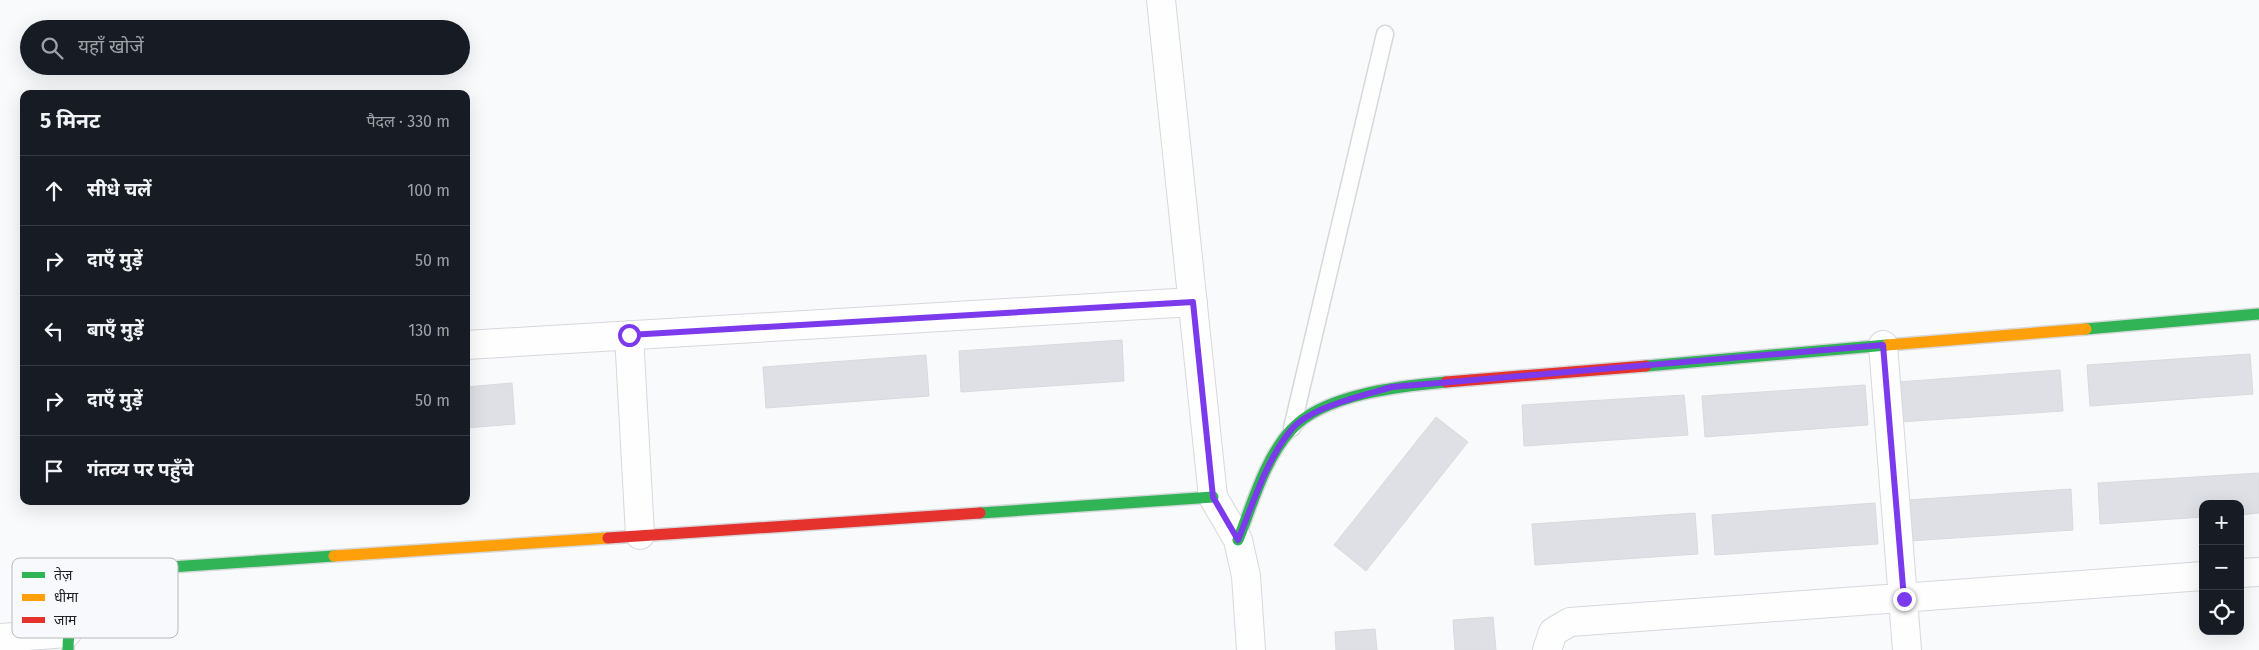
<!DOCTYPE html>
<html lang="hi">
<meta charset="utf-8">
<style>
:root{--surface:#171b24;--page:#20242c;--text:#f1f3f6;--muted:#9ea1a6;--line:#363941}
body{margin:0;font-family:"Fira Sans","Noto Sans Devanagari",sans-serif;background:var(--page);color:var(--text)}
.controls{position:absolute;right:15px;bottom:15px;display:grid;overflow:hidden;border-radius:10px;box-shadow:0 5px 20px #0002}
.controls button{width:45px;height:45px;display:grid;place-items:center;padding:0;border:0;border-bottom:1px solid var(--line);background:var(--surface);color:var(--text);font:25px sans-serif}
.stop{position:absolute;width:15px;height:15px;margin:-11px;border:4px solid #7c3aed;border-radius:50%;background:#fff}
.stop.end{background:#7c3aed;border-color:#fff;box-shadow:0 1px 5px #0008}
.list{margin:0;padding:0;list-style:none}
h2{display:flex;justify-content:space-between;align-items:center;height:65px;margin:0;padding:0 20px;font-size:21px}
h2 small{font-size:16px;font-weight:400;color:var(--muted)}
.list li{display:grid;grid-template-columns:32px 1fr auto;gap:15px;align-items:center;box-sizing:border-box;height:70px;padding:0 20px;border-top:1px solid var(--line)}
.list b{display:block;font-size:19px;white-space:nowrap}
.list em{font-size:16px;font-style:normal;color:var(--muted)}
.icon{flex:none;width:28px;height:28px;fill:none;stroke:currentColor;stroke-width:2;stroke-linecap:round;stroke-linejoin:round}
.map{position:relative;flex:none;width:2259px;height:650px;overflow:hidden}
.search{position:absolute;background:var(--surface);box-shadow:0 5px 20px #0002;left:20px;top:20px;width:450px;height:55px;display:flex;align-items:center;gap:12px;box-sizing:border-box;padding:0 18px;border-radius:28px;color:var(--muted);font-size:19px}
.panel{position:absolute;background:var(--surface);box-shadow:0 5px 20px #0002;left:20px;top:90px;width:450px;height:415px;border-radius:10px}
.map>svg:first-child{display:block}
.building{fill:#dee0e5;stroke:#d8dade}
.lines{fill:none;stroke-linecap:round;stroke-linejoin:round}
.lane-casing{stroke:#d6d8dc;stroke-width:19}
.street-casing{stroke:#d6d8dc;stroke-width:30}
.fast-casing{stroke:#d6d8dc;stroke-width:14}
.slow-casing{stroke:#d6d8dc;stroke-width:14}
.jam-casing{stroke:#d6d8dc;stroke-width:14}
.lane{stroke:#fefeff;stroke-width:16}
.street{stroke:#fefeff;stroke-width:28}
.fast{stroke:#30b455;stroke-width:11}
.slow{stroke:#ff9f0a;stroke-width:11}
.jam{stroke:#e5322d;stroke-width:11}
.route{stroke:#7c3aed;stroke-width:6}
.key{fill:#f8f9fd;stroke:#b7b8bd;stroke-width:1}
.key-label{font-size:14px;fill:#202229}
</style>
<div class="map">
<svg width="2259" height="650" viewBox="0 0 2259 650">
<rect width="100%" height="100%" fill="#f9fafc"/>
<!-- building -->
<path class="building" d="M 1122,340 L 1124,381 L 961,392 L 959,351 Z
M 2250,354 L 2253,394 L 2090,406 L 2087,365 Z
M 926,355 L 929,396 L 766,408 L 763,367 Z
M 2060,370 L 2063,411 L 1900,422 L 1897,382 Z
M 512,383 L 515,424 L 466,428 L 466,387 Z
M 1865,385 L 1868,425 L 1705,437 L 1702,396 Z
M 1684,395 L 1688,435 L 1524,446 L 1522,405 Z
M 1436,417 L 1468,442 L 1366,571 L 1334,545 Z
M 2259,473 L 2259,513 L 2240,515 L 2240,504 L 2203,504 L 2203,517 L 2100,524 L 2098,483 Z
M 2071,489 L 2073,530 L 1910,541 L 1907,500 Z
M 1875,503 L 1878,544 L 1715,555 L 1712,515 Z
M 1695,513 L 1698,554 L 1535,565 L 1532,524 Z
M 1493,617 L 1496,650 L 1455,650 L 1453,620 Z
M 1375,629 L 1377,650 L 1336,650 L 1335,632 Z"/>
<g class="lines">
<defs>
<path id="lane" d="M 1292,428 L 1385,34"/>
<path id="street" d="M 1161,0 L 1213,497 L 1238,540 L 1246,576 L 1251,650
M 629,335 L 640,535
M 466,345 L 1193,302
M 1883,345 L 1907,650
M 2240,573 L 2259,572
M 0,638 L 67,633
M 1547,650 L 1553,632 L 1570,622 L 2203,576"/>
<path id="fast" d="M 2086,329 L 2259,314
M 1646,366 L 1887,345
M 980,513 L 1213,497
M 1238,540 C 1253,503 1264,460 1291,430 C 1323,394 1401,386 1446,382
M 68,650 C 68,604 87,588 126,570 L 334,556"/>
<path id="slow" d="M 1887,345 L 2086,329
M 334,556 L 608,538"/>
<path id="jam" d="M 1446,382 L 1646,366
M 608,538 L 980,513"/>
</defs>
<!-- lane casing -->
<use href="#lane" class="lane-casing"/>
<!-- street casing -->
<use href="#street" class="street-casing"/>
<!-- fast casing -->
<use href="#fast" class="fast-casing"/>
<!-- slow casing -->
<use href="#slow" class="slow-casing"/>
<!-- jam casing -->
<use href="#jam" class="jam-casing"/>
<!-- lane -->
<use href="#lane" class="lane"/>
<!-- street -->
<use href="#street" class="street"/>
<!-- fast -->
<use href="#fast" class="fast"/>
<!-- slow -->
<use href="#slow" class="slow"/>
<!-- jam -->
<use href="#jam" class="jam"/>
</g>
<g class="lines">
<!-- route -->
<path class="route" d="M 629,335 L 1193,302 L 1213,497 L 1238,540 C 1253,504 1266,460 1291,430 C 1309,407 1365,395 1392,387 L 1883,345 L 1904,599"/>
</g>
<!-- legend -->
<rect x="12" y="558" width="166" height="80" rx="8" class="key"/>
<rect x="22" y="572" width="23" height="6" fill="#30b455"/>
<rect x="22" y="594" width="23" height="7" fill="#ff9f0a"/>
<rect x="22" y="617" width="23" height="6" fill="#e5322d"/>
<g class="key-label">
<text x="54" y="580">तेज़</text>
<text x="54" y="602">धीमा</text>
<text x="54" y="625">जाम</text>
</g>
</svg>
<div class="controls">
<button>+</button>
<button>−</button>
<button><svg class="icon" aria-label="locate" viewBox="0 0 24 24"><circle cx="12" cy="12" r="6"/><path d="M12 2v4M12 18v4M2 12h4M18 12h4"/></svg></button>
</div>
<div class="stop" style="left:629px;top:335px"></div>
<div class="stop end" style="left:1904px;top:599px"></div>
<div class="search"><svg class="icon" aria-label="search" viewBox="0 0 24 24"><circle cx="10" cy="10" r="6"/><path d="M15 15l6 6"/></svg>यहाँ खोजें</div>
<section class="panel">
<h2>5 मिनट<small>पैदल · 330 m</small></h2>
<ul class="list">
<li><svg class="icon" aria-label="ahead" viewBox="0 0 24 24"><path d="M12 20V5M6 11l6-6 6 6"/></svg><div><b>सीधे चलें</b></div><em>100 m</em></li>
<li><svg class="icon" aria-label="right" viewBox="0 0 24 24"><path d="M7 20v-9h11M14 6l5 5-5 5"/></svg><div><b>दाएँ मुड़ें</b></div><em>50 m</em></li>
<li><svg class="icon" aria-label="left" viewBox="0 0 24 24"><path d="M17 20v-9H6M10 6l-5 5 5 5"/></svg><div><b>बाएँ मुड़ें</b></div><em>130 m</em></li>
<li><svg class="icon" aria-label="right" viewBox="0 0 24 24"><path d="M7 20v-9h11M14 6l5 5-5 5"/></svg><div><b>दाएँ मुड़ें</b></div><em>50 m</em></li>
<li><svg class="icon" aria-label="arrive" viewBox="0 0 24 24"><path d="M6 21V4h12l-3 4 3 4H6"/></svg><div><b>गंतव्य पर पहुँचे</b></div></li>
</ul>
</section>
</div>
